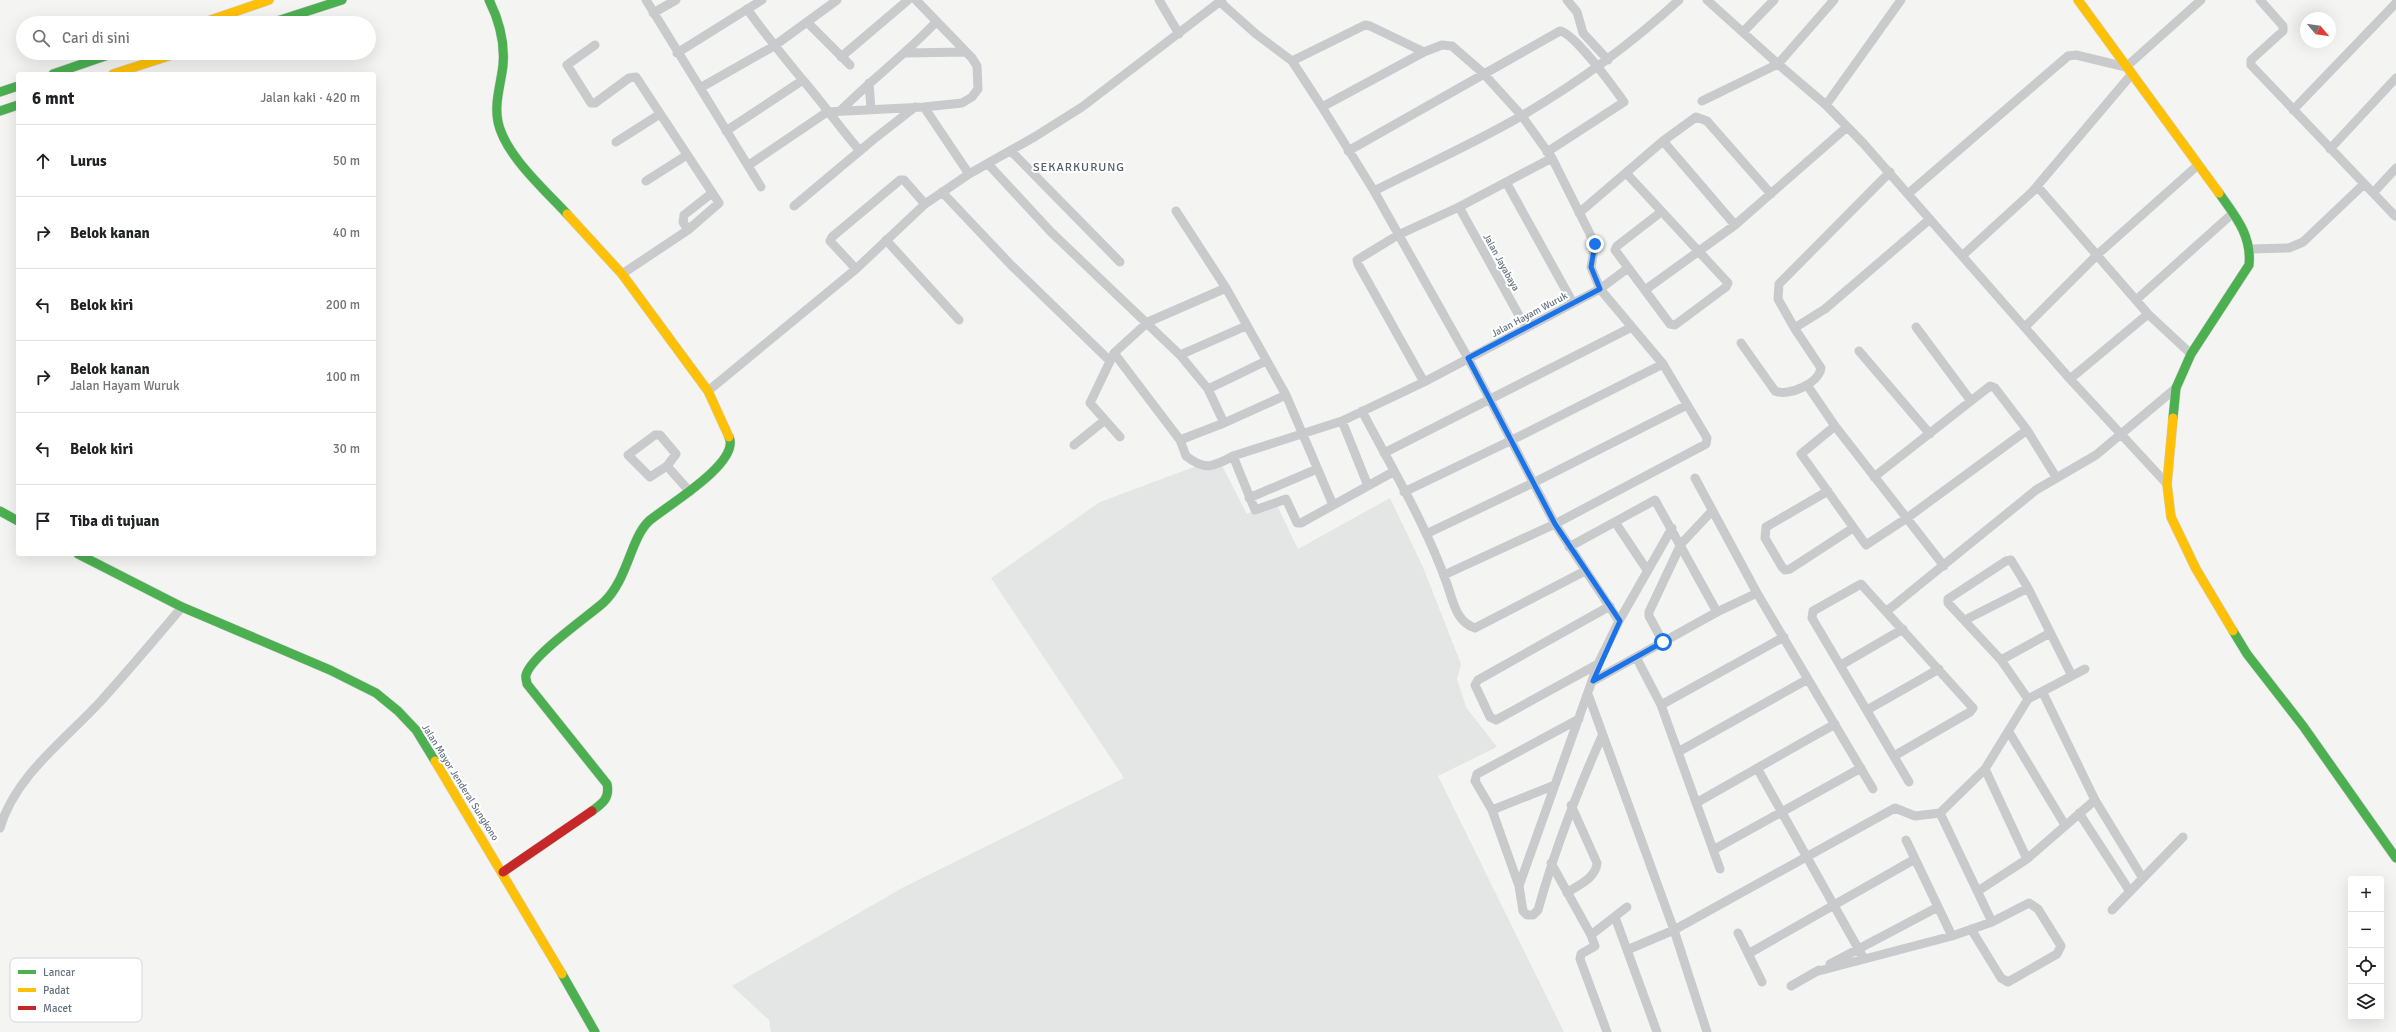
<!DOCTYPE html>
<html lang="id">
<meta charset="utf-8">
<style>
:root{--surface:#fff;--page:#f6f6f6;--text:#202124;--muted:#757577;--line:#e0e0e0}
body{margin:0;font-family:Signika,sans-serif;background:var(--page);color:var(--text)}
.controls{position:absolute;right:12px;bottom:12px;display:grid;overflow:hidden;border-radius:4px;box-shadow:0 4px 16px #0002}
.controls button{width:36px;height:36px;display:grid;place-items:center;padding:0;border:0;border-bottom:1px solid var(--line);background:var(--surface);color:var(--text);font:20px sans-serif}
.compass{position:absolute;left:2300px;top:12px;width:36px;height:36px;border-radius:50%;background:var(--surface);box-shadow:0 4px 16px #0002;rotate:119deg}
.stop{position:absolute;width:12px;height:12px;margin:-9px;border:3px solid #1a73e8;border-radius:50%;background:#fff}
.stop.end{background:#1a73e8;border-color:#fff;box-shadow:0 1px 4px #0008}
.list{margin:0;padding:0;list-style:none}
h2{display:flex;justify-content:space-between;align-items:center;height:52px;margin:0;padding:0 16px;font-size:17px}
h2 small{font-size:13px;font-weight:400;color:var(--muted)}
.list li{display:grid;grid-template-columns:26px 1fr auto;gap:12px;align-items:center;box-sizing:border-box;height:72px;padding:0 16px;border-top:1px solid var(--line)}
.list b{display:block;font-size:15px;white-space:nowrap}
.list p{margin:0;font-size:13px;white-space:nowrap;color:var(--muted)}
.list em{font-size:13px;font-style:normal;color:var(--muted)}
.icon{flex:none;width:22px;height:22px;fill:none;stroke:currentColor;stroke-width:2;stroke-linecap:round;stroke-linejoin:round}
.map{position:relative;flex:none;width:2396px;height:1032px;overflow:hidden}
.search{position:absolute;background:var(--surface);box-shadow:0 4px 16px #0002;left:16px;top:16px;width:360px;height:44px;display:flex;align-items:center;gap:10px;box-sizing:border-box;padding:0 14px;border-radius:22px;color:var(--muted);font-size:15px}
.panel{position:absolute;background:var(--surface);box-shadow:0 4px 16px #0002;left:16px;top:72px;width:360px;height:484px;border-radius:4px}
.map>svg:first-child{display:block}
.built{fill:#e4e6e6}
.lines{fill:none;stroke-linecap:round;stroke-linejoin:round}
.fast-casing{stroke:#d0d1d1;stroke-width:10}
.slow-casing{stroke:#d0d1d1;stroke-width:10}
.jam-casing{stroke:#d0d1d1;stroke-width:10}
.street{stroke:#c9cacb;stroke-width:9}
.fast{stroke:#4caf50;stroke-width:9}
.slow{stroke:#ffc107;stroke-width:9}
.jam{stroke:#c62828;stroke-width:9}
.route{stroke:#1a73e8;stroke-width:5}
.labels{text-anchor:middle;stroke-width:4;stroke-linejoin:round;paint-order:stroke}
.street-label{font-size:10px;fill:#667482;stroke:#fff}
.quarter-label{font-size:12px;letter-spacing:1px;fill:#535e67;stroke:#fff}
.key{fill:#fff;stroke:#d1d5da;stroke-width:1}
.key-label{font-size:11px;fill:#667482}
</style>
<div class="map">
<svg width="2396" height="1032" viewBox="0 0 2396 1032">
<rect width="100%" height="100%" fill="#f4f5f3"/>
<!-- built -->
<path class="built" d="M 1218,458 L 1247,514 L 1275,501 L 1298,549 L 1390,498 L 1423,567 L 1461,664 L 1457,679 L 1466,707 L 1497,747 L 1438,776 L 1564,1032 L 771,1032 L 769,1020 L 732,986 L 902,888 L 1124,778 L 991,578 L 1100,502 Z"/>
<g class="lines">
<defs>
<path id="fast" d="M 489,0 C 499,20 505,42 503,65 C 501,84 494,103 498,122 C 505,155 545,190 567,214
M 271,23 L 342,0
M 53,74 L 114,53
M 0,92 L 18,86
M 0,111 L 18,105
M 2173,418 L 2176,388 L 2191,354 L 2249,265 C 2252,235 2235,216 2219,193
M 0,511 L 18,521
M 78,554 L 182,607 L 330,670 L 376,693 L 398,711 L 416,730 L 435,761
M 2233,631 L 2247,654 L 2303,726 L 2396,858
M 592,811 C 603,803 610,798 607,784 L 527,684 C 527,682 525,677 526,675 C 531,656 587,617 603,603 C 628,580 630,539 649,521 C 665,507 741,463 729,437
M 562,974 L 595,1032"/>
<path id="slow" d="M 2078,0 L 2219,193
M 202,23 L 269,0
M 113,74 L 178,53
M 567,214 L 622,274 L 708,391 L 729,437
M 2173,418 L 2167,484 L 2171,517 L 2196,569 L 2233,631
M 435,761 L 562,974"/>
<path id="jam" d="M 503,872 L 592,811"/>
</defs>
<!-- fast casing -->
<use href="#fast" class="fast-casing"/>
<!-- slow casing -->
<use href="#slow" class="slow-casing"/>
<!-- jam casing -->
<use href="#jam" class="jam-casing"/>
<!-- street -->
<path class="street" d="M 646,0 L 761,187
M 1159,0 L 1179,34
M 1567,0 L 1577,12 L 1583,33 L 1608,60
M 1707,0 L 1778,64 L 1834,0
M 2260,0 L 2283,26 L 2283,31 L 2251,60 L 2251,65 L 2395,216
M 1220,2 L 1256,34 L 1292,61 L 1322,107 L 1374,191 L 1468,358 L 1555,524 L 1619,621
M 747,9 C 765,34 783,56 802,79 C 822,102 840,128 860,151
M 653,13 L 676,0
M 808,23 L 850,65
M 1743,32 L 1774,0
M 595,45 L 567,65 L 591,103 L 595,103 L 629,78 L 636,77 L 719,203 L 688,230 L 622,274
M 677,53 L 762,0
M 907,53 L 965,52
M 841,57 L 908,0
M 1292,61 L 1365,25 L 1370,26 L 1424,52 L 1442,45 L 1452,46 L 1483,73 L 1522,116 L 1552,158 L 1595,244 L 1591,267 L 1600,289 L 1663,364 L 1707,438 L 1706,444 L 1555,524 L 1444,575
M 869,83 L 871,109
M 700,88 L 774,46 L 837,0
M 1702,101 L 1778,64 L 1826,105 L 1863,143 L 2070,379 L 2167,484
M 1826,105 L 1901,0
M 924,107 L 969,174
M 1322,107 L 1424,52
M 841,110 C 872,79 906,54 936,22
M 2293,110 L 2396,3
M 726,131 L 803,80
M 1663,141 L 1735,225
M 616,142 L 660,114
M 2330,149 L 2396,78
M 1011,151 L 1120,262
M 1348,151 L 1560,31 C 1574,33 1614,88 1624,102 L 1547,152
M 988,164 L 1051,232 L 1180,355 L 1208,389 L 1224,423
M 749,165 L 827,112 L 924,107 L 962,103 L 972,97 L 978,89 L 977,66 L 972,58 L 916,0
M 1627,174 L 1728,283 L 1726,287 L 1675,325 L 1670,324 L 1615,250 L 1617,246 L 1661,212
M 646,181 L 687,155
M 1506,182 L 1573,303
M 2037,186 L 2148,314 L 2191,354
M 1374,191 C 1423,166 1475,143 1523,115 C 1579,82 1631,44 1679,0
M 942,192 L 1011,265 L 1110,361
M 1909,193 L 2068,56 L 2076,55 L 2126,67 L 2201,0
M 2373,193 L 2396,168
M 794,206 L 874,139 L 915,107
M 1459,207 L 1526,328
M 1176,211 L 1226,288 L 1286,395 L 1333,505
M 1579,213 L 1663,141 L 1696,117 L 1707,121 L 1771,194
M 688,230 L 683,222 L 684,215 L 712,193
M 886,240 L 959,320
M 2251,249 L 2289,248 L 2303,242 L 2364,184
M 1963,255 L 2032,192 L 2131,75
M 856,269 L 830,241 L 832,237 L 900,180 L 904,180 L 925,204
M 1645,290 L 1735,225 L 1847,127
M 2136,300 L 2233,213
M 1916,327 L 1971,401
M 2025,327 L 2098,254 L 2198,165
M 1795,329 L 1778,299 L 1779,284 L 1890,172
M 1741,343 L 1775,391 C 1789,397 1819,383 1821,368 L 1795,329 L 1796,327 L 1825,309 L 1930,219
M 1859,351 L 1930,434
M 1114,353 L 1180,440 L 1224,423 L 1286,395
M 1180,355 L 1246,326
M 2070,379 L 2148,314
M 1424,382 L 1358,264 L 1357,260 L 1398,235 L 1459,207 L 1552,158
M 1807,385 L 1835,426
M 1208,389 L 1266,361
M 708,391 L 856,269 L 925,204 L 969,174 L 1036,136 L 1082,107 L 1222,0
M 1362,411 C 1391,467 1426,524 1447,584 C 1453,601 1456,622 1475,628 L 1585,571
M 1342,421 L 1368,486
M 1120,437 L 1090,403 L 1114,353 L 1148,322 L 1226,288
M 1180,440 L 1186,456 C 1205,471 1213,467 1233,456 L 1255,510 L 1286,499 L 1297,523 L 1301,523 L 1393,472
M 1074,445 L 1105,420
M 1384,453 L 1632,327
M 1233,456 L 1342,421 L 1424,382 L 1600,289 L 1628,268
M 667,466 L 650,477 L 628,455 L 655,435 L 660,435 L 676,454 L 667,466 L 690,492
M 1874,477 L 1990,386 L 1995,388 L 2027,430 L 2056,477
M 1695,478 L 1757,593 L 1873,789
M 1828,491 L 1766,527 L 1765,538 L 1782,567 L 1785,570 L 1790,569 L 1853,528
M 1404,492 L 1510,441 L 1663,364
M 1249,498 L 1317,469
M 1615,522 L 1647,570
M 1426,534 L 1533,483 L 1687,405
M 1569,547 L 1655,500 L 1717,612
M 1944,566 L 1835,426 L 1801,454 L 1866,545 L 1907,518 L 2027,430
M 1887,611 L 2036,490 L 2096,455 L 2176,388
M 1965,620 L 2028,588
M 1663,642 L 1649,616 L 1649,612 L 1681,544 L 1712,511
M 1636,657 L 1661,705 L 1720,869
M 2001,660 L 2050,633
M 1598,664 L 1496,720 L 1490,717 L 1475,685 L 1478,680 L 1610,606
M 1841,665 L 1903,629
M 1593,681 L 1717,612 L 1757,593
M 2043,693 L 2095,800 L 2142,877
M 1588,694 L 1674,930 L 1707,1032
M 2028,699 L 2001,660 L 1948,603 L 1948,599 L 2006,561 L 2011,560 L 2028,588 L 2072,676
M 1661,705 L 1784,637
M 1867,710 L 1939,669
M 2009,732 L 2065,825
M 1602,736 C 1576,794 1555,849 1538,910 L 1533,915 L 1527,915 L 1523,911 L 1519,886 L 1598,664 L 1619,621 L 1672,528
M 1678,752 L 1808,679
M 1894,756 L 1970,712 L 1973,708 L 1861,584 L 1813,611 L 1812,618 L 1909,782
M 1757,768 L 1864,959
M 1985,769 L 2027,859
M 1696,803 L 1835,724
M 1492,810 L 1555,785
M 1940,813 L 1992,922
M 2079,813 L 2129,890
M 0,828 C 15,776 65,740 100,702 C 128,671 155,639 182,607
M 1906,840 L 1952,936
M 1713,850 L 1861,768
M 1551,863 L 1591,935
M 1519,886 L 1492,810 L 1475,781 L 1477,774 L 1579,719
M 1978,891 L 2027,859 L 2095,800
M 1567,893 C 1578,885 1596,878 1597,863 L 1571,805
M 2112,910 L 2183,837
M 1615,917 L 1657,1032
M 1738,933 L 1762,982
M 1627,950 L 1674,930 L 1895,808 L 1915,816 L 1940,813 L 1985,769 L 2028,699 L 2085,669
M 1748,954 L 1915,859
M 1830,964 L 1938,907
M 1815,972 L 1952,936 L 1992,922 L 2029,903 L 2038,909 L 2061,946 L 2057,954 L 2008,982 L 2001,978 L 1971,929
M 1791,986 L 1819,970
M 1607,1032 L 1580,959 L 1581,954 L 1595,946 L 1591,935 L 1627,907"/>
<!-- fast -->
<use href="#fast" class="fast"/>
<!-- slow -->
<use href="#slow" class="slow"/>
<!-- jam -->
<use href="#jam" class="jam"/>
</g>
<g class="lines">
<!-- route -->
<path class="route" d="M 1595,244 L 1591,267 L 1600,289 L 1468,358 L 1555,524 L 1620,621 L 1593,681 L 1663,642"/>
</g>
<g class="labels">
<!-- street labels -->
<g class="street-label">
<text transform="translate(1502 262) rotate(61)" y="4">Jalan Jayabaya</text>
<text transform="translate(1529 314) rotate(-28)" y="4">Jalan Hayam Wuruk</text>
<text transform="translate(461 782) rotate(58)" y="4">Jalan Mayor Jenderal Sungkono</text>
</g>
<!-- quarter labels -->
<g class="quarter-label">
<text x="1079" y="171">SEKARKURUNG</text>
</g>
</g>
<!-- legend -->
<rect x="10" y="958" width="132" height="64" rx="6" class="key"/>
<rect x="18" y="970" width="18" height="4" fill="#4caf50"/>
<rect x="18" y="988" width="18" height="4" fill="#ffc107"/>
<rect x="18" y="1006" width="18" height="4" fill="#c62828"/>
<g class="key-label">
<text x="43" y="976">Lancar</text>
<text x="43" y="994">Padat</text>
<text x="43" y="1012">Macet</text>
</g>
</svg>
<div class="controls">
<button>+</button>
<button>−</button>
<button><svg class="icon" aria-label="locate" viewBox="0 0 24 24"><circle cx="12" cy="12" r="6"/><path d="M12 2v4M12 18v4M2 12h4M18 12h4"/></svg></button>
<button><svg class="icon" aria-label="layers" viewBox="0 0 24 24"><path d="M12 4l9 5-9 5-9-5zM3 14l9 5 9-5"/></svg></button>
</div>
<svg class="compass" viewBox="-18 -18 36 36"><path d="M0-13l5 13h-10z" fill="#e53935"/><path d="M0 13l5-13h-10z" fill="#757577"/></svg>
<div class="stop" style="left:1663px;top:642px"></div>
<div class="stop end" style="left:1595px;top:244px"></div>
<div class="search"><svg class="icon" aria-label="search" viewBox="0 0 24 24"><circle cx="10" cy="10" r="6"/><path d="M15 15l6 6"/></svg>Cari di sini</div>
<section class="panel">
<h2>6 mnt<small>Jalan kaki · 420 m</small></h2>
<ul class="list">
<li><svg class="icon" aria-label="ahead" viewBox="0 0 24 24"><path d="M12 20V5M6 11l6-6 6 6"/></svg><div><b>Lurus</b></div><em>50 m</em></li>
<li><svg class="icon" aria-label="right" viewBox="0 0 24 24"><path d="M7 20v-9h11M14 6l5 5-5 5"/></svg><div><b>Belok kanan</b></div><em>40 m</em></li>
<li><svg class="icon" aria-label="left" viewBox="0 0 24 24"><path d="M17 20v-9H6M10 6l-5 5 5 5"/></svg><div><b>Belok kiri</b></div><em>200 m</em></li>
<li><svg class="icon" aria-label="right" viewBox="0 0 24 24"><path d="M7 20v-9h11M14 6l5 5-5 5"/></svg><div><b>Belok kanan</b><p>Jalan Hayam Wuruk</p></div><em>100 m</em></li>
<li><svg class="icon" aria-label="left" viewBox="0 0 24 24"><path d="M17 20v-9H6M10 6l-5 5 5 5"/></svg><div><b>Belok kiri</b></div><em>30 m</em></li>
<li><svg class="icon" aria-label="arrive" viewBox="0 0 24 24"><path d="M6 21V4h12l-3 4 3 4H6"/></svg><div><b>Tiba di tujuan</b></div></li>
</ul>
</section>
</div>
